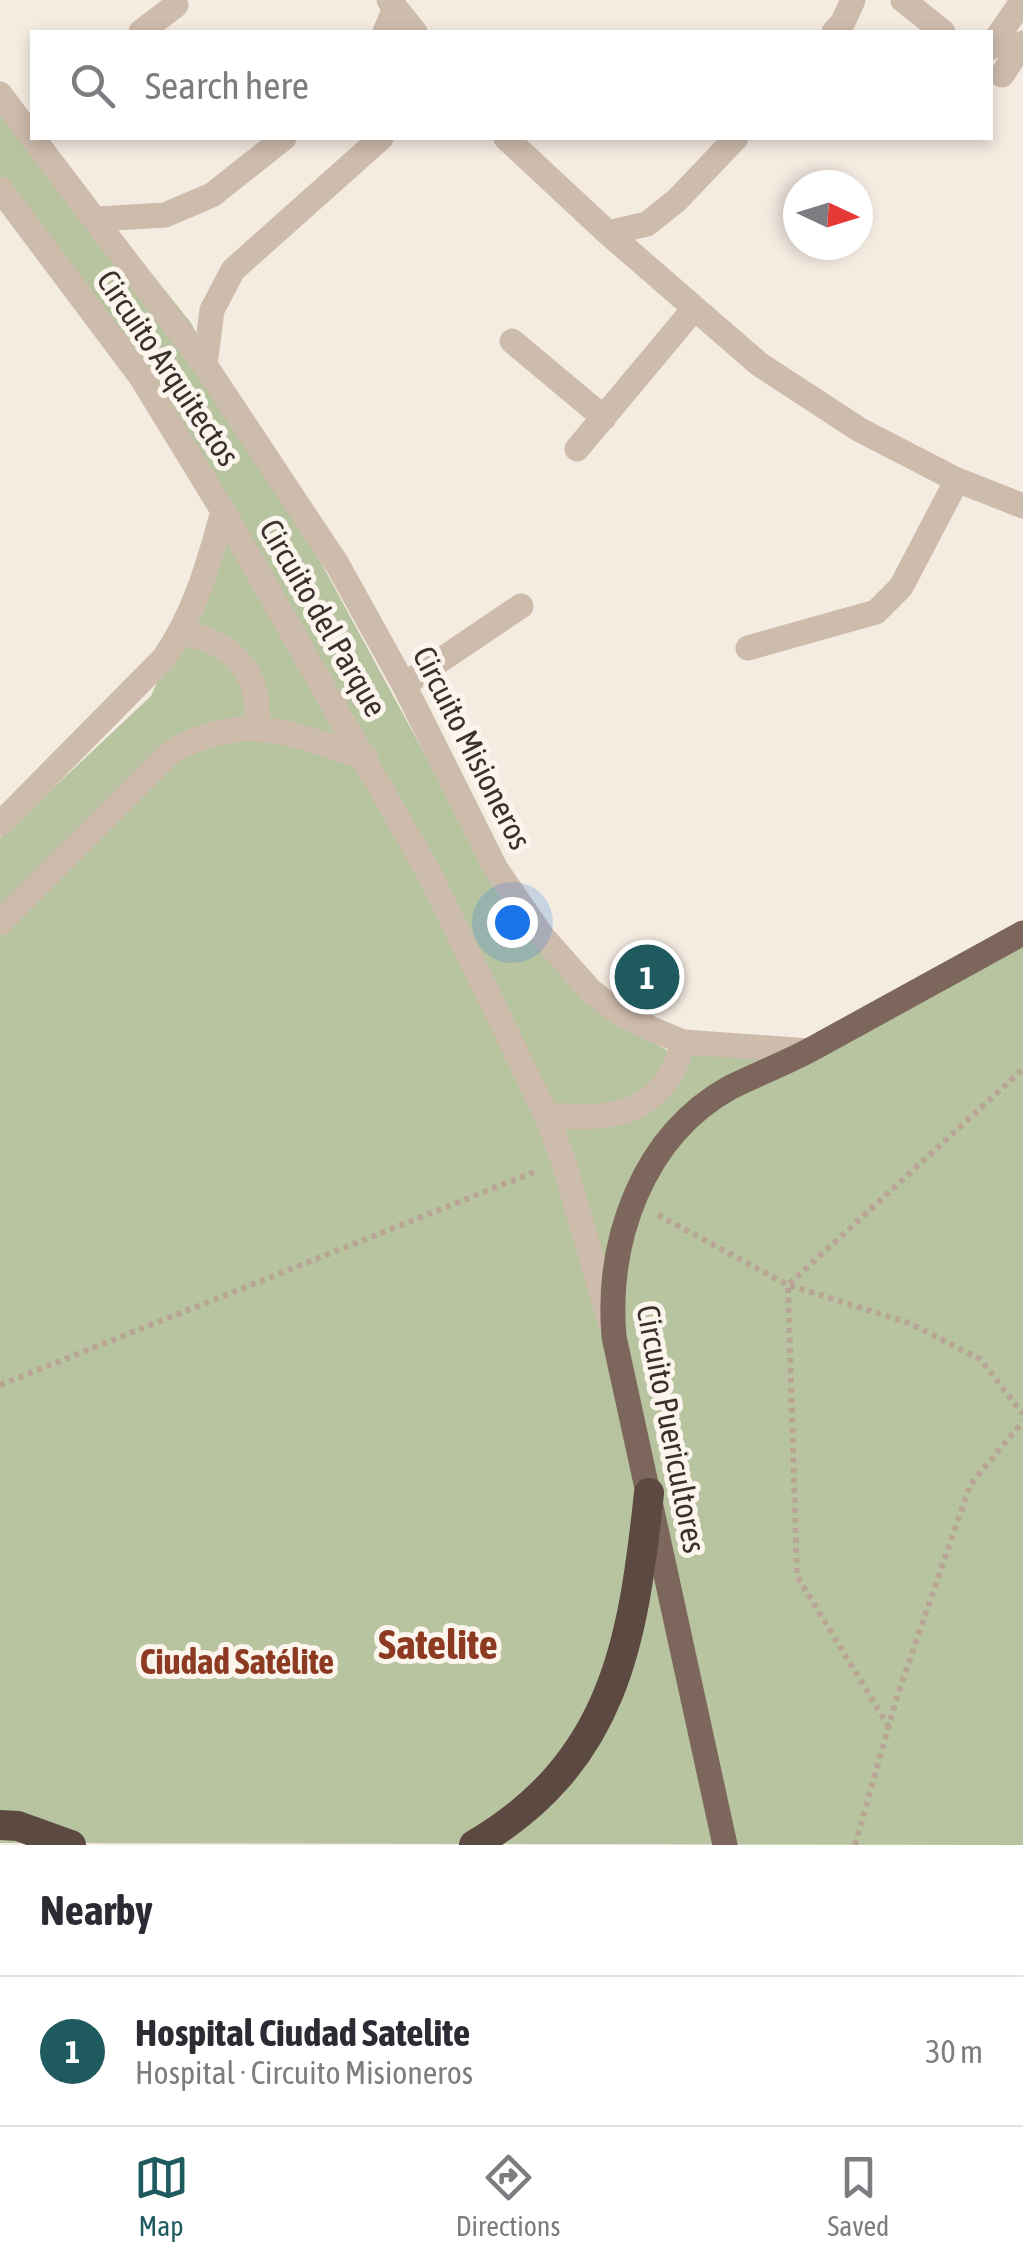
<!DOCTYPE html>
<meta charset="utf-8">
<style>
:root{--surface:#fff;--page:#f7f7f7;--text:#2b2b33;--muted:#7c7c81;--line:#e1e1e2;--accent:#1f5a5e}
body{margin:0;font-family:"Asap Condensed",sans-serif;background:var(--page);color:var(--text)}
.compass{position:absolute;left:783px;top:170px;width:90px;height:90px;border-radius:50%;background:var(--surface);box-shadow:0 5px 15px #0003;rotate:94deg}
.you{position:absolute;left:512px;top:922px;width:35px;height:35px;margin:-25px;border:8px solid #fff;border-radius:50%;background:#1a73e8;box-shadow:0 0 0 15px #1a73e833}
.badge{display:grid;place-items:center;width:65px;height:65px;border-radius:50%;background:var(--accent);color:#fff;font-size:32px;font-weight:700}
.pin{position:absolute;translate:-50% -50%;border:5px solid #fff;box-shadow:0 2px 10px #0006}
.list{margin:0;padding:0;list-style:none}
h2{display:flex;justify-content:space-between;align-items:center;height:130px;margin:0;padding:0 40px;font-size:42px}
h2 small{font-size:32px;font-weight:400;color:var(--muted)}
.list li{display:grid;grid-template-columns:65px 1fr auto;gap:30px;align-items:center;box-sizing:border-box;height:150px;padding:0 40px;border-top:2px solid var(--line)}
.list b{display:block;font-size:38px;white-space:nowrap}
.list p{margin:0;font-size:32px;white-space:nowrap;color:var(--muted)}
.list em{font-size:32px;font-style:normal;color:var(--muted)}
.icon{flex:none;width:55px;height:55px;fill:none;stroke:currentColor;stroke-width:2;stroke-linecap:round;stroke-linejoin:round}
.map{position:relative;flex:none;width:1023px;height:1845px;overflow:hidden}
.search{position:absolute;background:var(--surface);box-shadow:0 5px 15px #0003;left:30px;right:30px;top:30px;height:110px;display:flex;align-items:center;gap:25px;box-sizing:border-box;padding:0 35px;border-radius:0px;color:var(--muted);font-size:38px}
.sheet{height:280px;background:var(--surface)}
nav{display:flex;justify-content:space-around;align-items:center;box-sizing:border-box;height:140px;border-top:2px solid var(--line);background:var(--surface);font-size:28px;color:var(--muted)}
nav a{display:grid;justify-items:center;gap:5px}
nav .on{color:var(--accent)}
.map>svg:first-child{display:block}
.green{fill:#b8c4a0}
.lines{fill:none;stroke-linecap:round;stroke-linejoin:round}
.path{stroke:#b9a596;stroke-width:6;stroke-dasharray:5 5;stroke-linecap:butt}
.minor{stroke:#cdbbac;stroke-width:25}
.major{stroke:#7d675c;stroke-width:25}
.highway{stroke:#5c4a42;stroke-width:30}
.labels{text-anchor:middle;stroke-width:10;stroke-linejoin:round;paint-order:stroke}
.street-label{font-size:32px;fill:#3b302b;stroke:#fbf5ee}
.neighbourhood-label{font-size:35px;font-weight:bold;fill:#8c3b22;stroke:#fbf5ee}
.district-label{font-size:42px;font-weight:bold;fill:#8c3b22;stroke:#fbf5ee}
</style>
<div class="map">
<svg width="1023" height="1845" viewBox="0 0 1023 1845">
<rect width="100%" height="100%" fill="#f4ebe1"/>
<!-- green -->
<path class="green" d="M 0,83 L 191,323 L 491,876 L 583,1001 L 672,1053 L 812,1056 L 1023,947 L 1023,1845 L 0,1843 L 0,838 L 151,696 L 232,515 L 0,179 Z"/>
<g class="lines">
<!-- path -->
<path class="path" d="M 658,1215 L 788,1285 L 909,1323 L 980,1359 L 1023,1414
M 0,1385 L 539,1170
M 889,1727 L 797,1576 L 788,1285 L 1023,1069
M 855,1845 L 897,1697 L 970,1485 L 1023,1421"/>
<!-- minor -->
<path class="minor" d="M 389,0 L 415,32
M 903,0 L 943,32
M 141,32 L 176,5
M 385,32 L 395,8
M 834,32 L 843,22 L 853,0
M 990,48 L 1023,0
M 1002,75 L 1023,43
M 0,94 L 32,137
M 33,138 L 205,365 L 337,564 L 404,685 L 496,869 L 543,937 L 591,991 L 621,1014 L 652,1029 L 683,1042 L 809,1051
M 506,138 L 608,233 L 759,364 L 860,430 L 957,480 L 1023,506
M 0,189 L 141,377 L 223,511 L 430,875 L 546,1114 L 563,1160 L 610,1322
M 97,219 L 165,215 L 212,195 L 284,138
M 608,233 L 647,224 L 677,200 L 736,138
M 512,341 L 604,418
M 205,365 L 212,310 L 233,270 L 381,138
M 577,449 L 693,310
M 181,633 C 235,642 262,674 257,729
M 748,648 L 876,612 L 901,587 L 957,480
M 404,685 L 521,606
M 0,824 L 164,658 C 195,613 209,563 223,511
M 0,923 L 169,754 C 240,709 293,734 366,758
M 546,1114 C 611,1123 666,1114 683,1042"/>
<!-- major -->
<path class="major" d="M 725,1845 L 614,1337 C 606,1241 642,1136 731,1087 C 761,1072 792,1061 821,1044 C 889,1007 956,970 1023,933"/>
<!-- highway -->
<path class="highway" d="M 0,1825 L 18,1826 L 71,1845
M 474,1845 C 615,1762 633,1642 649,1493"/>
</g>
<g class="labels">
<!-- street labels -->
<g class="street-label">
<text transform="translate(168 368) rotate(56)" y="11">Circuito Arquitectos</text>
<text transform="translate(323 618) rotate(60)" y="11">Circuito del Parque</text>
<text transform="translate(472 748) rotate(63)" y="11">Circuito Misioneros</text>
<text transform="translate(671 1429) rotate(79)" y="11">Circuito Puericultores</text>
</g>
<!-- neighbourhood labels -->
<g class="neighbourhood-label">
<text x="237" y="1674">Ciudad Satélite</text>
</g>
<!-- district labels -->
<g class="district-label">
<text x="438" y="1659">Satelite</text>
</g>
</g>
</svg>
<svg class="compass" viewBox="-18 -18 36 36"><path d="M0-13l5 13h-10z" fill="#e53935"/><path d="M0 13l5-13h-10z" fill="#7c7c81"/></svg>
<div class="you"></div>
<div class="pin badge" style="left:647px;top:977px">1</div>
<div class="search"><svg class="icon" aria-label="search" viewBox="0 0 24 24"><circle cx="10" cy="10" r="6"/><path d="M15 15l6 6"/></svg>Search here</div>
</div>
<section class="sheet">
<h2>Nearby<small></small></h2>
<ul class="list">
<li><span class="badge">1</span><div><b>Hospital Ciudad Satelite</b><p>Hospital · Circuito Misioneros</p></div><em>30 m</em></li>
</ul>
</section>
<nav>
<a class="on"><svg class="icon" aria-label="map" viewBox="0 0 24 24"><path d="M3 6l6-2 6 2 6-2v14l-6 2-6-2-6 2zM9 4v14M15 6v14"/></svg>Map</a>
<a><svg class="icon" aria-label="directions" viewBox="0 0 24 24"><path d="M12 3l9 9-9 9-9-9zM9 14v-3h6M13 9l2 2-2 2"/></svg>Directions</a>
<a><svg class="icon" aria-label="saved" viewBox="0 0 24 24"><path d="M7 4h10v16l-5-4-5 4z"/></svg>Saved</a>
</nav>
